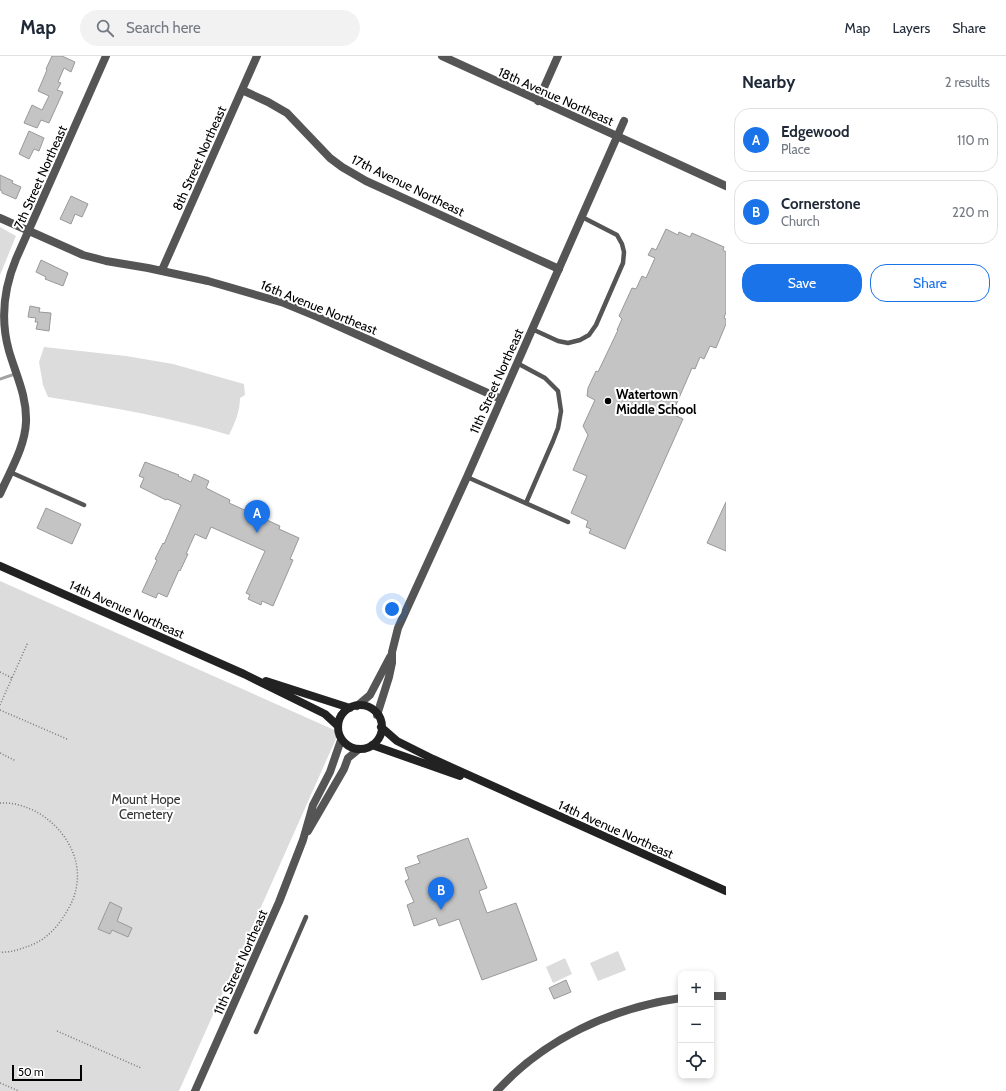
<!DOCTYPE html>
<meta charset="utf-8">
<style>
:root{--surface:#fff;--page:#f2f2f3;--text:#1f2937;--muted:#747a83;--line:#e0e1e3;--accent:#1a73e8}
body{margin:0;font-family:Cabin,sans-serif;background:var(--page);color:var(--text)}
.controls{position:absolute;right:12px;bottom:12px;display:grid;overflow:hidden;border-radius:8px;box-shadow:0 2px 6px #0003}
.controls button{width:36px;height:36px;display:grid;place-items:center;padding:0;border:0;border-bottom:1px solid var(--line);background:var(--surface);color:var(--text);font:20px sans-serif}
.scale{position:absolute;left:12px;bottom:10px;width:70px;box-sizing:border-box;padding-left:4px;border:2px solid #000;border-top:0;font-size:11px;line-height:14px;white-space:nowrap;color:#000;-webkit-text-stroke:3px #fff;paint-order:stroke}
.you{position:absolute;left:392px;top:553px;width:14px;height:14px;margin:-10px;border:3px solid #fff;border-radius:50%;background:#1a73e8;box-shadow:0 0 0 6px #1a73e833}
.badge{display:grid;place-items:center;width:26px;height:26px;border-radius:50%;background:var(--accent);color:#fff;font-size:13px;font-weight:700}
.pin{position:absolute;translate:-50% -33px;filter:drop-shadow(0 1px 2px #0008)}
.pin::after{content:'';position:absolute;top:21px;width:14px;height:12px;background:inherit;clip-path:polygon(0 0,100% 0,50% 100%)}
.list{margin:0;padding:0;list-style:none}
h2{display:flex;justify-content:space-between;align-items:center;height:52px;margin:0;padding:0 16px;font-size:17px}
h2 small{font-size:13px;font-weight:400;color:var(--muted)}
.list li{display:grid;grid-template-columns:26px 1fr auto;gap:12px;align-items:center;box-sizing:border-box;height:64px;margin:0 8px 8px;padding:0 8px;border:1px solid var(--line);border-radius:16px}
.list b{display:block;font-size:15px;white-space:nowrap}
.list p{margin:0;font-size:13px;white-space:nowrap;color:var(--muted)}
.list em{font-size:13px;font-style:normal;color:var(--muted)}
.actions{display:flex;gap:8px;padding:12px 16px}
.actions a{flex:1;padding:9px 0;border:1px solid var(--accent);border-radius:16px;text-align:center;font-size:14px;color:var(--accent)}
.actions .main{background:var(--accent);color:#fff}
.icon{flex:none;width:22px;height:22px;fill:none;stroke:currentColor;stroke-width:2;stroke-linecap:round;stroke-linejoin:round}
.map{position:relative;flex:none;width:726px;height:1035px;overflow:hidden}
header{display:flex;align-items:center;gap:24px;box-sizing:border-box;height:56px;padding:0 20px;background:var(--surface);border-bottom:1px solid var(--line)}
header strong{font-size:19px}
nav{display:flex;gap:22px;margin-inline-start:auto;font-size:14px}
.search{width:280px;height:36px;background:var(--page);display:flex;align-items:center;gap:10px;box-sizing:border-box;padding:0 14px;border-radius:22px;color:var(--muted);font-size:15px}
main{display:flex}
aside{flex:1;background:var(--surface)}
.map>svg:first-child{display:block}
.green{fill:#dcdcdc}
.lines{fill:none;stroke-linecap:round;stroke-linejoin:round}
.stream{stroke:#a3a3a3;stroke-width:3}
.building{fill:#c4c4c4;stroke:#999}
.path{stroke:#777;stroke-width:1.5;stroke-dasharray:1 2;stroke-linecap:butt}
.service{stroke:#555;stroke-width:4.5}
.minor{stroke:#555;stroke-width:8}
.tertiary{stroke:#555;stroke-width:8}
.secondary{stroke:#222;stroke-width:8}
.poi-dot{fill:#000;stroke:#fff;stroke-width:1.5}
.labels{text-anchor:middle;stroke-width:4;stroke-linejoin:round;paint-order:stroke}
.street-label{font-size:13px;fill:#000;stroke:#fff}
.poi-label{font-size:13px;font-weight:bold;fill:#000;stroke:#fff;text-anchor:start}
.park-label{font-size:13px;fill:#333;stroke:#fff}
</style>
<header>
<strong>Map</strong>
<div class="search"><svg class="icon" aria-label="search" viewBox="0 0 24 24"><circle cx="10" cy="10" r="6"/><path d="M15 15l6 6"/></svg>Search here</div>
<nav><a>Map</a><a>Layers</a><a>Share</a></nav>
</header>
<main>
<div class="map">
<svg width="726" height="1035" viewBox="0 0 726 1035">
<rect width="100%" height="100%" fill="#fff"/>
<!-- green -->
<path class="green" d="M 0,171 L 16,180 L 0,219 Z
M 44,291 L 126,300 L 173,308 L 244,328 L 245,339 L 240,342 C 240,355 235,367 229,379 C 170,361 110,351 48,341 L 43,329 L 39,306 Z
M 0,525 L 339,676 L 179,1035 L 0,1035 Z
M 618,895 L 626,914 L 598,925 L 590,907 Z
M 565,902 L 572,918 L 553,927 L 546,911 Z"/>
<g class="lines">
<!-- stream -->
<path class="stream" d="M 0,323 L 15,318"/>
</g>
<!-- building -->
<path class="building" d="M 52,0 L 62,0 L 75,6 L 71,16 L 64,12 L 58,26 L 61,27 L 57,34 L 63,36 L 49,67 L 41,64 L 37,72 L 24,67 L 32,49 L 42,54 L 49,40 L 38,35 L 47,14 L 46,13 Z
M 29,75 L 44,82 L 39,95 L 34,93 L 29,103 L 19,98 Z
M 0,119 L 13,125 L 12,127 L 21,131 L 16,143 L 2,137 L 2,135 L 0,134 Z
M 71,140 L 88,148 L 82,161 L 75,158 L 71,168 L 60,163 Z
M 666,173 L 678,179 L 679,176 L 690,181 L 692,177 L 724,191 L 723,194 L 726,196 L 726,256 L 724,262 L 726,263 L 726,268 L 716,292 L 710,290 L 704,303 L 700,301 L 695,313 L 692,312 L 672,358 L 683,363 L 625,493 L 589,477 L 591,473 L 586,471 L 588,465 L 571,457 L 587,420 L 573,414 L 588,379 L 583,370 L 595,344 L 587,340 L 588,332 L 596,315 L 598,316 L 618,274 L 617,274 L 622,263 L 619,260 L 632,232 L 636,233 L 642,220 L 646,222 L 655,202 L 648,199 L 652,192 L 656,194 Z
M 41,204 L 68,217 L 63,230 L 45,223 L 46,221 L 36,216 Z
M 30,250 L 40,252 L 39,256 L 51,257 L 49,275 L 36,273 L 38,266 L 35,266 L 36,262 L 28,261 Z
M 145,406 L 179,419 L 178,420 L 191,426 L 194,418 L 209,425 L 206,432 L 230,444 L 229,447 L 280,470 L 279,473 L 299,482 L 290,503 L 293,504 L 273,550 L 262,545 L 261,549 L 248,543 L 250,539 L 246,537 L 265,495 L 211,471 L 206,483 L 195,478 L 186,498 L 188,498 L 180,515 L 179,514 L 167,541 L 158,537 L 156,542 L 142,536 L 157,504 L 155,503 L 163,487 L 164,488 L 181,449 L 167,443 L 166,444 L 140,431 L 144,422 L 139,420 Z
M 726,446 L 726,495 L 707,487 Z
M 46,452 L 81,468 L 72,488 L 37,472 Z
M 468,782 L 487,832 L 479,835 L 487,857 L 516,847 L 537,904 L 482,924 L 459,863 L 439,870 L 436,862 L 414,870 L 407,849 L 414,846 L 405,825 L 409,823 L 405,812 L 420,807 L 417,800 Z
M 110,846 L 122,852 L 117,865 L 132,872 L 128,881 L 112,874 L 110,878 L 98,873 Z
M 566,924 L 571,936 L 554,943 L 549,932 Z"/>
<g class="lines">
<!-- path -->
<path class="path" d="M 0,616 L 12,622
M 0,649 L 28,586
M 0,654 L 67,683
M 0,697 L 16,705
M 0,747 C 43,745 86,789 76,833 C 74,844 68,854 62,863 C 54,875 43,885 29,890 C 20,893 10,897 0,896
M 57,975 L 141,1012
M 0,1027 L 19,1035"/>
<!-- service -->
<path class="service" d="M 532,273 L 558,285 L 568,287 L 580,284 L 589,279 L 596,269 L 623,207 L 624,196 L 622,188 L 617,179 L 582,161
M 517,307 L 545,322 L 558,335 L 561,355 L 558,372 L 553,385 L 526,447
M 10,416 L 84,449
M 467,421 L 568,466
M 256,976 L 306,861"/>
<!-- minor -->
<path class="minor" d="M 442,0 L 726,130
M 242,34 L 268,46 L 287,57 L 330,102 L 342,111 L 366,125 L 559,213
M 538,45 L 558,0
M 0,162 L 83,199 L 106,205 L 148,212 L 208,225 L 284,247 L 318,261 L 501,343
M 162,214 L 257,0
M 0,438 C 10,415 25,391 26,366 C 27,340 16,319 9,295 C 0,263 4,232 16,203 L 106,0
M 711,940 L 726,940
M 497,1035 C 544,983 612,952 681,942"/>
<!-- tertiary -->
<path class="tertiary" d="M 357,650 L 370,639 L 390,601
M 377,659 L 389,621 L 392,607 L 392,596 L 398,572 L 467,421 L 624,65
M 308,775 L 344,713 L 348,702 L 359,693
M 195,1035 L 279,846 L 303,784 L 313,749 L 330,716 L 341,684"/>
<!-- secondary -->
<path class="secondary" d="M 0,510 L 244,618 L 325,658 L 338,670
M 266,625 L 350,652
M338 671a22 22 0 1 1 44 0a22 22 0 1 1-44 0Z
M 381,671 L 397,685 L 433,703 L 726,835
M 372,689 L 460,720"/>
</g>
<!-- markers -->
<circle class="poi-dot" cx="608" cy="345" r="4"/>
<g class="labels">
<!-- street labels -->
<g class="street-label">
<text transform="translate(556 40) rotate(24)" y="5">18th Avenue Northeast</text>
<text transform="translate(199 102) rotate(-66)" y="5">8th Street Northeast</text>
<text transform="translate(40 121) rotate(-66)" y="5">7th Street Northeast</text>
<text transform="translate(408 129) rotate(26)" y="5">17th Avenue Northeast</text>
<text transform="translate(319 251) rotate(22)" y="5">16th Avenue Northeast</text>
<text transform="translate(496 325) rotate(-66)" y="5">11th Street Northeast</text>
<text transform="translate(127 553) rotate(24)" y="5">14th Avenue Northeast</text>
<text transform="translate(616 773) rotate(24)" y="5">14th Avenue Northeast</text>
<text transform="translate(240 906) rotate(-66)" y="5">11th Street Northeast</text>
</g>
<!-- poi labels -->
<g class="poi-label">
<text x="616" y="343">Watertown<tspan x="616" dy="15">Middle School</tspan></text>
</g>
<!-- park labels -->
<g class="park-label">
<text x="146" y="748">Mount Hope<tspan x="146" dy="15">Cemetery</tspan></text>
</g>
</g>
</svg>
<div class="controls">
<button>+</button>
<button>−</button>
<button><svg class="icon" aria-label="locate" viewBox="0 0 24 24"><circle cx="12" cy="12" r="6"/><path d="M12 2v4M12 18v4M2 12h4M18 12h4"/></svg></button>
</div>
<div class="scale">50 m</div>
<div class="you"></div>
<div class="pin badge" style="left:257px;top:477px">A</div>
<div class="pin badge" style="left:441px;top:854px">B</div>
</div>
<aside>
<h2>Nearby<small>2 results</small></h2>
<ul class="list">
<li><span class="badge">A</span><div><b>Edgewood</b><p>Place</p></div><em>110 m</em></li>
<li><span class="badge">B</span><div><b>Cornerstone</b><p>Church</p></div><em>220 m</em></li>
</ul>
<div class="actions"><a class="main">Save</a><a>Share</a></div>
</aside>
</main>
